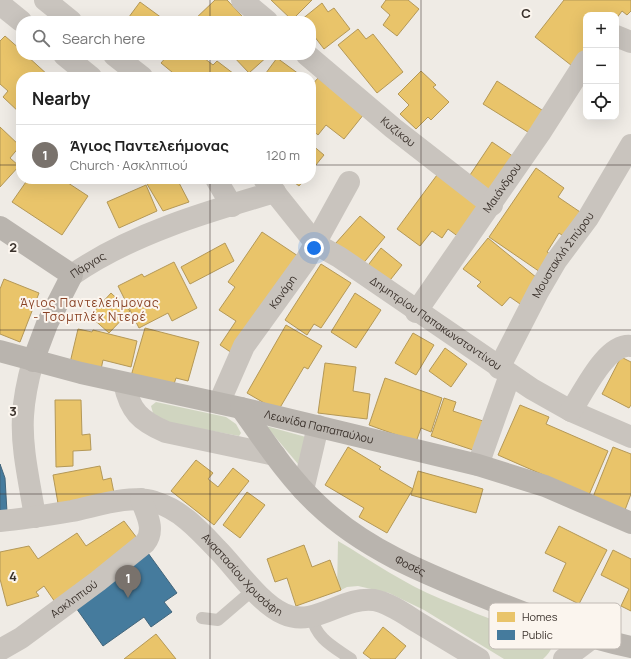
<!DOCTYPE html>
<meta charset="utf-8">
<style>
:root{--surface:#fff;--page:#f2f2f2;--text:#222;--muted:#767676;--line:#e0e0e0;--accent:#79726c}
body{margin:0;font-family:Manrope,sans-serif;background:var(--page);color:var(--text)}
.controls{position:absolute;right:12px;top:12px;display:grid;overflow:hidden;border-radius:8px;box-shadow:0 4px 16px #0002}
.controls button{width:36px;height:36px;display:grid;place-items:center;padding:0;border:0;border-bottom:1px solid var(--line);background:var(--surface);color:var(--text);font:20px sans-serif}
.you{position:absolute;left:314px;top:248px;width:14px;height:14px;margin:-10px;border:3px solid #fff;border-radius:50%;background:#1a73e8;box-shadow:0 0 0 6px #1a73e833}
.badge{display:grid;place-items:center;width:26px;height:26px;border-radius:50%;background:var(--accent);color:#fff;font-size:13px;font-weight:700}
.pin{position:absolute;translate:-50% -33px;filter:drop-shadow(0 1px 2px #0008)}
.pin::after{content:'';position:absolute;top:21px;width:14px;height:12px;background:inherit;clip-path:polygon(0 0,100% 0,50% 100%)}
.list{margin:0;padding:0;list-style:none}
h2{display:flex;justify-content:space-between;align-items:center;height:52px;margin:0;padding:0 16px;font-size:17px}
h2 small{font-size:13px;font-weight:400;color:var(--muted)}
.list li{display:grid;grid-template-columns:26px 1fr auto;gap:12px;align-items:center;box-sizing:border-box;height:60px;padding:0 16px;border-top:1px solid var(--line)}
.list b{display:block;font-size:15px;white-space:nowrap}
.list p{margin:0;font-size:13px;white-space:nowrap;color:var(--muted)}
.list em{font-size:13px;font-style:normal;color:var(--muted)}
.icon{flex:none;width:22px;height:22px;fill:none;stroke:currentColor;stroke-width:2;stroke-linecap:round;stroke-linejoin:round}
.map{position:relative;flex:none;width:631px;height:659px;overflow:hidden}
.search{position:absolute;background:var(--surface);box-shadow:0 4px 16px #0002;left:16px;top:16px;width:300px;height:44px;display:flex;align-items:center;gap:10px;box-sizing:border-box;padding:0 14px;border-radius:16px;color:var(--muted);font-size:15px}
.panel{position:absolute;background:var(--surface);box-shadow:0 4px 16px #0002;left:16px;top:72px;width:300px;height:112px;border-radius:16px}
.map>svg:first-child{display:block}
.green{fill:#d0d5c0}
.homes{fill:#e9c46a;stroke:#b49857}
.public{fill:#457b9d;stroke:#42657b}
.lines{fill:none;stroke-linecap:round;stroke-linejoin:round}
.lane{stroke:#c9c4be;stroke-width:12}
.street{stroke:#c9c4be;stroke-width:22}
.secondary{stroke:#b9b4ae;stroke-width:22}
.grid{fill:none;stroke:#3a312b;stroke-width:1;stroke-opacity:0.55}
.labels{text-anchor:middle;stroke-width:4;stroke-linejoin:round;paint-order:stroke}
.street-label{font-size:11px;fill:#3a312b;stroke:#fbf5ee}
.neighbourhood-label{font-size:12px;letter-spacing:1px;fill:#894225;stroke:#fbf5ee}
.key{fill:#fbf5ee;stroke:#c1bab4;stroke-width:1}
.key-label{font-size:11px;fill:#3a312b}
.grid-label{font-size:13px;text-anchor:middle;font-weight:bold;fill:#3a312b;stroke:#fbf5ee;stroke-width:4;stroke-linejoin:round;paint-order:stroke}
</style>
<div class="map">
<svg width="631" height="659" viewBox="0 0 631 659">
<rect width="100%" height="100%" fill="#efebe5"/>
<!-- green -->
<path class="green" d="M 156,402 L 226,417 L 236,424 L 241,433 L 239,436 L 164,422 L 153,413 L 151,406 Z
M 266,426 L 306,437 L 298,464 Z
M 338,541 C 372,561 404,584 441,599 C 464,608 487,619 510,625 C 521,628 535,627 545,635 C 556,643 552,651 543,659 L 504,659 L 424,610 L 389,593 L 358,586 L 347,587 L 337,592 Z"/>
<!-- homes -->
<path class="homes" d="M 215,0 L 227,0 L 243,17 L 239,21 L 193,21 Z
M 271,0 L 312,0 L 292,20 Z
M 386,0 L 408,0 L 419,9 L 397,36 L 383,25 L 390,15 L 381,7 Z
M 564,0 L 631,0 L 631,11 L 627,15 L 622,11 L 616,19 L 616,15 L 586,15 L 586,57 L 576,69 L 535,37 Z
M 140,2 L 166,21 L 126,21 Z
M 322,3 L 328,12 L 334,8 L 350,29 L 324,49 L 311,32 L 311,21 L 301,20 Z
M 358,29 L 366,39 L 373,34 L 403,72 L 377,93 L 338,45 Z
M 5,36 L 21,50 L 21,55 L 26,55 L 49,76 L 52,73 L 56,77 L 21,77 L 21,114 L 3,97 L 8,91 L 0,84 L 0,41 Z
M 168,55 L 200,55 L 213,65 L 217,61 L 238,77 L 178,77 L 161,63 Z
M 232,55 L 269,55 L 249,73 Z
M 277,58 L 303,77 L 263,77 Z
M 421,71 L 436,85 L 433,87 L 449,102 L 431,120 L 428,117 L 416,129 L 400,114 L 409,105 L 398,94 Z
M 318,78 L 364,114 L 344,139 L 326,125 L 318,135 L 311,129 L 311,86 Z
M 497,81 L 545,112 L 531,134 L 483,104 Z
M 0,127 L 20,146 L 10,158 L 19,166 L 0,187 Z
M 492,142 L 520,161 L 495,196 L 468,178 Z
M 311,144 L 324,155 L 311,171 Z
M 536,168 L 564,188 L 558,197 L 586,216 L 569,240 L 559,233 L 547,252 L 555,257 L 543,274 L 489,237 Z
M 437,175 L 485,210 L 463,240 L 448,229 L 442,238 L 432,231 L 420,246 L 397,229 Z
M 28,179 L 62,179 L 88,196 L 62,235 L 12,202 Z
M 144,179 L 177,179 L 189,202 L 163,211 Z
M 290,179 L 305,179 L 299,186 Z
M 146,185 L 157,211 L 119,228 L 107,202 Z
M 360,216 L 385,237 L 361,266 L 335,244 Z
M 262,232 L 301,258 L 235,355 L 220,345 L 236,321 L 219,310 L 235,287 L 228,282 Z
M 488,238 L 542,282 L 523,306 L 510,297 L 502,306 L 477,286 L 481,282 L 463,269 Z
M 225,243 L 234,261 L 190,284 L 181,267 Z
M 381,248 L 402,265 L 387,284 L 366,268 Z
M 174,262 L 197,308 L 172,321 L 168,313 L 139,328 L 118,286 L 142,274 L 144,277 Z
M 321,264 L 351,283 L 321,328 L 314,324 L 307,335 L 285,320 Z
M 4,279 L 39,293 L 20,342 L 0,334 L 0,289 Z
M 111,293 L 130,311 L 109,333 L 90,316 Z
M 355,293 L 381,310 L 356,348 L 331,332 Z
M 286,325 L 322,346 L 308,369 L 304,367 L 278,411 L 247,393 Z
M 145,328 L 199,342 L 188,381 L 176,378 L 174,384 L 131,376 Z
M 78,329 L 92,332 L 93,330 L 137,341 L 131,367 L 103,360 L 100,374 L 69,367 Z
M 413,333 L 434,345 L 416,375 L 395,363 Z
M 445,348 L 467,364 L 451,387 L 429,371 Z
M 621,357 L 631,362 L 631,405 L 629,408 L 602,394 Z
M 325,363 L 356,367 L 353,391 L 370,394 L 367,419 L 318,413 Z
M 385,378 L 442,398 L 431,432 L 421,428 L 416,442 L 369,425 Z
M 444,398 L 456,402 L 453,411 L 492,424 L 482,453 L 431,436 Z
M 55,400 L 81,400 L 82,435 L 90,434 L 91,450 L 73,451 L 73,466 L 56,467 Z
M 520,405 L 549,417 L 546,424 L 608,451 L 589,495 L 498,455 Z
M 348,447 L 381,467 L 379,469 L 413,489 L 387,533 L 359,517 L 364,508 L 325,485 Z
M 613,447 L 631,454 L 631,494 L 625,510 L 593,497 Z
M 196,460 L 213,473 L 208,479 L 218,487 L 233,468 L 249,481 L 214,525 L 171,491 Z
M 100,466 L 103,480 L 111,478 L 115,498 L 59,509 L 53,475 Z
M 418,471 L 483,489 L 476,513 L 411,495 Z
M 247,492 L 265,505 L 240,538 L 223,525 Z
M 124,521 L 137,538 L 55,602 L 44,586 L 36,592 L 39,596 L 7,606 L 0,579 L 0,552 L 29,546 L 38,559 L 77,533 L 86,546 Z
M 559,526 L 607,550 L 579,604 L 553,591 L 566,563 L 545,553 Z
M 304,545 L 312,567 L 330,560 L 341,590 L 296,606 L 287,578 L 275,582 L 267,559 Z
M 613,550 L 631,559 L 631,611 L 621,606 L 629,589 L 601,575 Z
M 383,627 L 406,646 L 395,659 L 371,659 L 363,653 Z
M 156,634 L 176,659 L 124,659 Z"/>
<!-- public -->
<path class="public" d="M 0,464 L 5,478 L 7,512 L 0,512 Z
M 148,553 L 177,593 L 164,602 L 172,612 L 151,627 L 144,617 L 103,646 L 74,605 Z"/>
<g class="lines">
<!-- lane -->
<path class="lane" d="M 312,617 C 316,639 334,647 351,659
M 202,618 L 218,620 L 254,589"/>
<!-- street -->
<g class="street">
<path d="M 45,0 L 71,21"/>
<path d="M 242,0 L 267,21"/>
<path d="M 0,4 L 21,21"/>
<path d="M 616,36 L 631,42"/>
<path d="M 64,55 L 91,77"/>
<path d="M 114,55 L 142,77"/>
<path id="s1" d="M 307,55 L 393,128 L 492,205"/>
<path d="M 216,179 L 232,206"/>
<path id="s2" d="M 264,179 L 316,244 L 339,257 L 532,389 L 571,411 L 631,437"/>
<path id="s3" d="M 72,275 C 131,234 206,212 275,192"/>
<path id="s4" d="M 416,312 L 540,133 L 586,61"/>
<path d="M 33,361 C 28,379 24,397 23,416 C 21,449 30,484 35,517"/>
<path id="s5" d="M 499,368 L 538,292 L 556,261 L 588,218 L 631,145"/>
<path d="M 124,383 C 130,411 140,421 166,432 L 275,455"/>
<path id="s6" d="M 219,403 L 244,346 L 306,260 L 349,182"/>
<path d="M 571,411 C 584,392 606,343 631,346"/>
<path d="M 478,465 L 510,375"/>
<path d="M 303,490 L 318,426"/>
<path id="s7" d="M 0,521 C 24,519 48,515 72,511 C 97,506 130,494 155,502 C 180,509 199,530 217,549 C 236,568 259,603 284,614 C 315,628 342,596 374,600 C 390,603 406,615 419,623 C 439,635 459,647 479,659"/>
<path id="s8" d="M 0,650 L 21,638 L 98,581 L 145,543 C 156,529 146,514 141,499"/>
<path d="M 564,659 L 592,638"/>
</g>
<!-- secondary -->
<g class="secondary">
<path d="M 0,227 L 72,275 L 47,324 L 33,361"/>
<path id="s9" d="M 0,351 L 81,373 L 241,408 L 478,465 L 545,486 L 631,523"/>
<path id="s10" d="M 241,408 C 265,441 287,476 317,504 C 366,551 429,575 491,600 C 537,618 583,637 631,647"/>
</g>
</g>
<!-- grid -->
<path class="grid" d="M 210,0 L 210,21M 421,0 L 421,659M 210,55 L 210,77M 0,165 L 21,165M 311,165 L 631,165M 210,179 L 210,659M 0,330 L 631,330M 0,494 L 631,494"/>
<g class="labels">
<!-- street labels -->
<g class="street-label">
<text dy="4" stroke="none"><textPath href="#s1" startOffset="119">Κυζίκου</textPath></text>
<text dy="4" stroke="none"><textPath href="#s4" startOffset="151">Μαιάνδρου</textPath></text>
<text dy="4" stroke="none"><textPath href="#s5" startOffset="130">Μουστακλή Σπύρου</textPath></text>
<text dy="4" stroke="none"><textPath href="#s3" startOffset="19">Πάργας</textPath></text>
<text dy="4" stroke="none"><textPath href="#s6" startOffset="129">Κανάρη</textPath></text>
<text dy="4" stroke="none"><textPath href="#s2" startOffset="227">Δημητρίου Παπακωνσταντίνου</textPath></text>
<text dy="4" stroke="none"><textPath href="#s9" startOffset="328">Λεωνίδα Παπαπαύλου</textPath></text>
<text dy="4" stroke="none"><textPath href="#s10" startOffset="235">Φοσές</textPath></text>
<text dy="4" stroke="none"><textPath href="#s7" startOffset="272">Αναστασίου Χρυσάφη</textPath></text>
<text dy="4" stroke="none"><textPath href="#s8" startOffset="90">Ασκληπιού</textPath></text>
</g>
<!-- neighbourhood labels -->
<g class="neighbourhood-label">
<text x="90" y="307">Άγιος Παντελεήμονας<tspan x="90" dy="14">- Τσομπλέκ Ντερέ</tspan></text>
</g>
</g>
<!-- legend -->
<rect x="489" y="603" width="132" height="46" rx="6" class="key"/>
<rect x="497" y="612" width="18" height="10" fill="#e9c46a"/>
<rect x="497" y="630" width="18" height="10" fill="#457b9d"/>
<g class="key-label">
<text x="522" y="621">Homes</text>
<text x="522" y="639">Public</text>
</g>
<g class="grid-label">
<text x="526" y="18">C</text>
<text x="13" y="252">2</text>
<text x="13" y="416">3</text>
<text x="13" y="581">4</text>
</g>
</svg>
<div class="controls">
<button>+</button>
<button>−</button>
<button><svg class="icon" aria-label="locate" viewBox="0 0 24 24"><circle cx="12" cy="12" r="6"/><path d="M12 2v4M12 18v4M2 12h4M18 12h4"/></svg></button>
</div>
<div class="you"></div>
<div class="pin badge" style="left:128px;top:598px">1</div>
<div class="search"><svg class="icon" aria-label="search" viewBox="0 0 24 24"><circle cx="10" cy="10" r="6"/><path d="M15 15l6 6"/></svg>Search here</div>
<section class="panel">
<h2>Nearby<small></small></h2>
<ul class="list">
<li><span class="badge">1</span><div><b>Άγιος Παντελεήμονας</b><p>Church · Ασκληπιού</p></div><em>120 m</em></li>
</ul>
</section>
</div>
